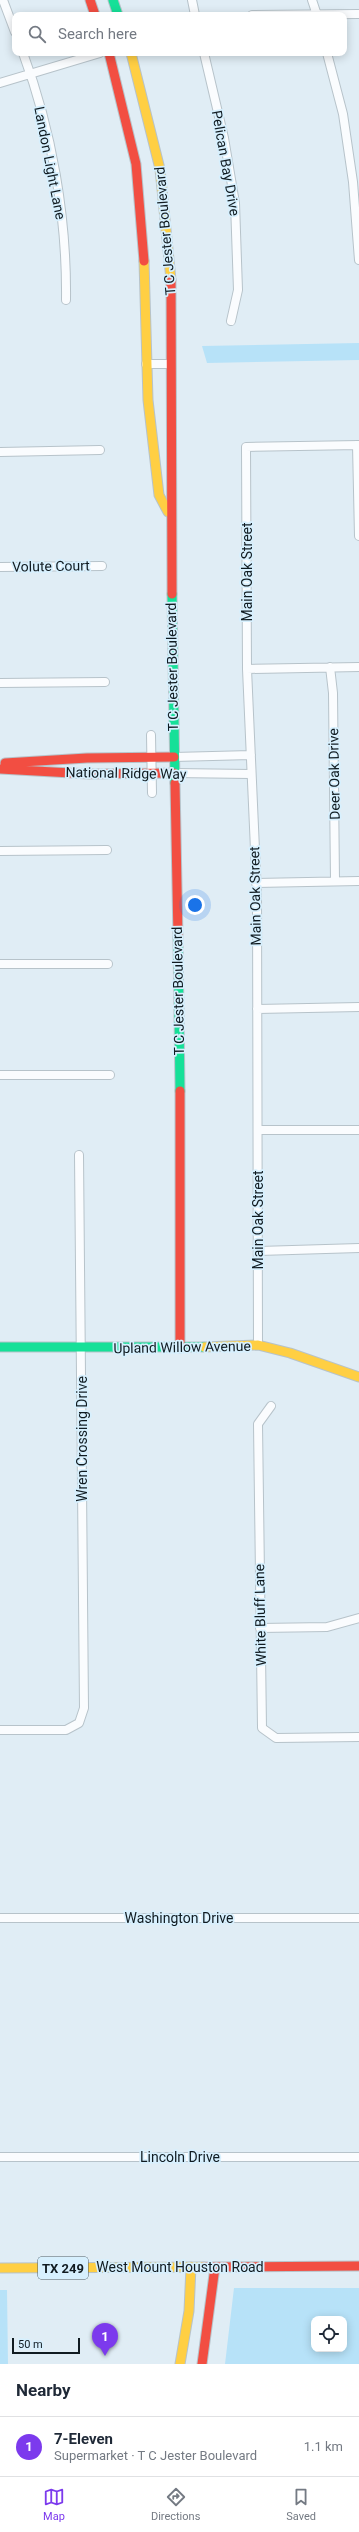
<!DOCTYPE html>
<meta charset="utf-8">
<style>
:root{--surface:#fff;--page:#f6f6f7;--text:#1f2937;--muted:#747a83;--line:#e0e1e3;--accent:#7c3aed}
body{margin:0;font-family:Roboto,sans-serif;background:var(--page);color:var(--text)}
.controls{position:absolute;right:12px;bottom:12px;display:grid;overflow:hidden;border-radius:8px;box-shadow:0 2px 10px #0003}
.controls button{width:36px;height:36px;display:grid;place-items:center;padding:0;border:0;border-bottom:1px solid var(--line);background:var(--surface);color:var(--text);font:20px sans-serif}
.scale{position:absolute;left:12px;bottom:10px;width:68px;box-sizing:border-box;padding-left:4px;border:2px solid #101b21;border-top:0;font-size:11px;line-height:14px;white-space:nowrap;color:#101b21;-webkit-text-stroke:3px #d7f0fe;paint-order:stroke}
.you{position:absolute;left:195px;top:905px;width:14px;height:14px;margin:-10px;border:3px solid #fff;border-radius:50%;background:#1a73e8;box-shadow:0 0 0 6px #1a73e833}
.badge{display:grid;place-items:center;width:26px;height:26px;border-radius:50%;background:var(--accent);color:#fff;font-size:13px;font-weight:700}
.pin{position:absolute;translate:-50% -33px;filter:drop-shadow(0 1px 2px #0008)}
.pin::after{content:'';position:absolute;top:21px;width:14px;height:12px;background:inherit;clip-path:polygon(0 0,100% 0,50% 100%)}
.list{margin:0;padding:0;list-style:none}
h2{display:flex;justify-content:space-between;align-items:center;height:52px;margin:0;padding:0 16px;font-size:17px}
h2 small{font-size:13px;font-weight:400;color:var(--muted)}
.list li{display:grid;grid-template-columns:26px 1fr auto;gap:12px;align-items:center;box-sizing:border-box;height:60px;padding:0 16px;border-top:1px solid var(--line)}
.list b{display:block;font-size:15px;white-space:nowrap}
.list p{margin:0;font-size:13px;white-space:nowrap;color:var(--muted)}
.list em{font-size:13px;font-style:normal;color:var(--muted)}
.icon{flex:none;width:22px;height:22px;fill:none;stroke:currentColor;stroke-width:2;stroke-linecap:round;stroke-linejoin:round}
.map{position:relative;flex:none;width:359px;height:2364px;overflow:hidden}
.search{position:absolute;background:var(--surface);box-shadow:0 2px 10px #0003;left:12px;right:12px;top:12px;height:44px;display:flex;align-items:center;gap:10px;box-sizing:border-box;padding:0 14px;border-radius:8px;color:var(--muted);font-size:15px}
.sheet{height:112px;background:var(--surface)}
nav{display:flex;justify-content:space-around;align-items:center;box-sizing:border-box;height:56px;border-top:1px solid var(--line);background:var(--surface);font-size:11px;color:var(--muted)}
nav a{display:grid;justify-items:center;gap:2px}
nav .on{color:var(--accent)}
.map>svg:first-child{display:block}
.green{fill:#b7e2f8;fill-rule:evenodd}
.lines{fill:none;stroke-linecap:round;stroke-linejoin:round}
.street-casing{stroke:#b7c3ca;stroke-width:10}
.fast-casing{stroke:#b7c3ca;stroke-width:11}
.slow-casing{stroke:#b7c3ca;stroke-width:11}
.jam-casing{stroke:#b7c3ca;stroke-width:11}
.street{stroke:#fafcfe;stroke-width:8}
.fast{stroke:#16e098;stroke-width:9}
.slow{stroke:#ffcf43;stroke-width:9}
.jam{stroke:#f24e42;stroke-width:9}
.labels{text-anchor:middle;stroke-width:3.5;stroke-linejoin:round;paint-order:stroke}
.shield{fill:#d7f0fe;stroke:#4c5b63;stroke-width:1}
.shield-label{font-size:13px;font-weight:bold;fill:#101b21}
.street-label{font-size:14px;fill:#101b21;stroke:#d7f0fe}
</style>
<div class="map">
<svg width="359" height="2364" viewBox="0 0 359 2364">
<rect width="100%" height="100%" fill="#e0edf5"/>
<!-- green -->
<path class="green" d="M 359,343 L 359,360 L 207,363 L 202,346 Z
M 234,2288 L 359,2288 L 359,2364 L 225,2364 ZM 314,2319 L 344,2319 L 344,2349 L 314,2349 Z
M 0,2290 L 7,2290 L 8,2364 L 0,2364 Z"/>
<g class="lines">
<defs>
<path id="street" d="M 3,0 L 15,32
M 192,0 L 195,15
M 312,0 L 317,15
M 252,15 L 359,14
M 23,53 C 52,131 67,217 66,300
M 204,53 L 224,138 L 235,203 L 238,290 L 231,321
M 327,53 L 343,114 L 353,182 L 359,260
M 0,83 L 100,53
M 146,364 L 171,364
M 357,445 L 359,536
M 0,452 L 100,450
M 0,567 L 102,566
M 330,667 L 333,693 L 335,881
M 247,669 L 359,667
M 0,683 L 105,682
M 151,735 L 152,793
M 174,757 L 251,755
M 174,773 L 251,774
M 0,851 L 107,850
M 256,883 L 359,881
M 0,964 L 108,964
M 257,1009 L 359,1007
M 0,1075 L 110,1075
M 258,1130 L 359,1130
M 259,1251 L 359,1248
M 258,1345 L 257,895 L 247,669 L 246,447 L 359,445
M 271,1406 L 258,1424 L 262,1728 L 276,1738 L 359,1737
M 260,1628 L 327,1627 L 359,1618
M 0,1730 L 66,1730 L 79,1723 L 84,1708 L 79,1155
M 0,1918 L 359,1918
M 0,2157 L 359,2157"/>
<path id="fast" d="M 113,0 L 118,15
M 172,594 L 175,783
M 178,938 L 180,1091
M 0,1347 L 204,1347"/>
<path id="slow" d="M 131,53 L 160,169 L 171,280
M 144,261 L 148,400 L 159,495 L 168,512
M 204,1347 L 258,1345 L 290,1353 L 359,1377
M 0,2268 L 204,2267
M 180,2364 L 189,2311 L 191,2267"/>
<path id="jam" d="M 90,0 L 95,15
M 109,53 L 136,164 L 144,261
M 171,280 L 172,594
M 5,763 L 87,758 L 174,757
M 0,769 L 89,774 L 174,773
M 175,783 L 178,938
M 180,1091 L 180,1348
M 204,2267 L 359,2266
M 202,2364 L 215,2267"/>
</defs>
<!-- street casing -->
<use href="#street" class="street-casing"/>
<!-- fast casing -->
<use href="#fast" class="fast-casing"/>
<!-- slow casing -->
<use href="#slow" class="slow-casing"/>
<!-- jam casing -->
<use href="#jam" class="jam-casing"/>
<!-- street -->
<use href="#street" class="street"/>
<!-- fast -->
<use href="#fast" class="fast"/>
<!-- slow -->
<use href="#slow" class="slow"/>
<!-- jam -->
<use href="#jam" class="jam"/>
</g>
<g class="labels">
<!-- shield labels -->
<rect class="shield" x="38" y="2257" width="50" height="22" rx="3"/>
<g class="shield-label">
<text x="63" y="2273">TX 249</text>
</g>
<!-- street labels -->
<g class="street-label">
<text transform="translate(50 163) rotate(79)" y="5">Landon Light Lane</text>
<text transform="translate(226 163) rotate(80)" y="5">Pelican Bay Drive</text>
<text transform="translate(165 231) rotate(-95)" y="5">T C Jester Boulevard</text>
<text transform="translate(51 566) rotate(-1)" y="5">Volute Court</text>
<text transform="translate(247 572) rotate(-90)" y="5">Main Oak Street</text>
<text transform="translate(172 667) rotate(-91)" y="5">T C Jester Boulevard</text>
<text transform="translate(126 773) rotate(1)" y="5">National Ridge Way</text>
<text transform="translate(334 774) rotate(-91)" y="5">Deer Oak Drive</text>
<text transform="translate(255 896) rotate(-91)" y="5">Main Oak Street</text>
<text transform="translate(178 991) rotate(-91)" y="5">T C Jester Boulevard</text>
<text transform="translate(258 1220) rotate(-90)" y="5">Main Oak Street</text>
<text transform="translate(182 1347) rotate(-1)" y="5">Upland Willow Avenue</text>
<text transform="translate(82 1439) rotate(-90)" y="5">Wren Crossing Drive</text>
<text transform="translate(260 1615) rotate(-91)" y="5">White Bluff Lane</text>
<text x="179" y="1923">Washington Drive</text>
<text x="180" y="2162">Lincoln Drive</text>
<text x="180" y="2272">West Mount Houston Road</text>
</g>
</g>
</svg>
<div class="controls">
<button><svg class="icon" aria-label="locate" viewBox="0 0 24 24"><circle cx="12" cy="12" r="6"/><path d="M12 2v4M12 18v4M2 12h4M18 12h4"/></svg></button>
</div>
<div class="scale">50 m</div>
<div class="you"></div>
<div class="pin badge" style="left:105px;top:2356px">1</div>
<div class="search"><svg class="icon" aria-label="search" viewBox="0 0 24 24"><circle cx="10" cy="10" r="6"/><path d="M15 15l6 6"/></svg>Search here</div>
</div>
<section class="sheet">
<h2>Nearby<small></small></h2>
<ul class="list">
<li><span class="badge">1</span><div><b>7-Eleven</b><p>Supermarket · T C Jester Boulevard</p></div><em>1.1 km</em></li>
</ul>
</section>
<nav>
<a class="on"><svg class="icon" aria-label="map" viewBox="0 0 24 24"><path d="M3 6l6-2 6 2 6-2v14l-6 2-6-2-6 2zM9 4v14M15 6v14"/></svg>Map</a>
<a><svg class="icon" aria-label="directions" viewBox="0 0 24 24"><path d="M12 3l9 9-9 9-9-9zM9 14v-3h6M13 9l2 2-2 2"/></svg>Directions</a>
<a><svg class="icon" aria-label="saved" viewBox="0 0 24 24"><path d="M7 4h10v16l-5-4-5 4z"/></svg>Saved</a>
</nav>
